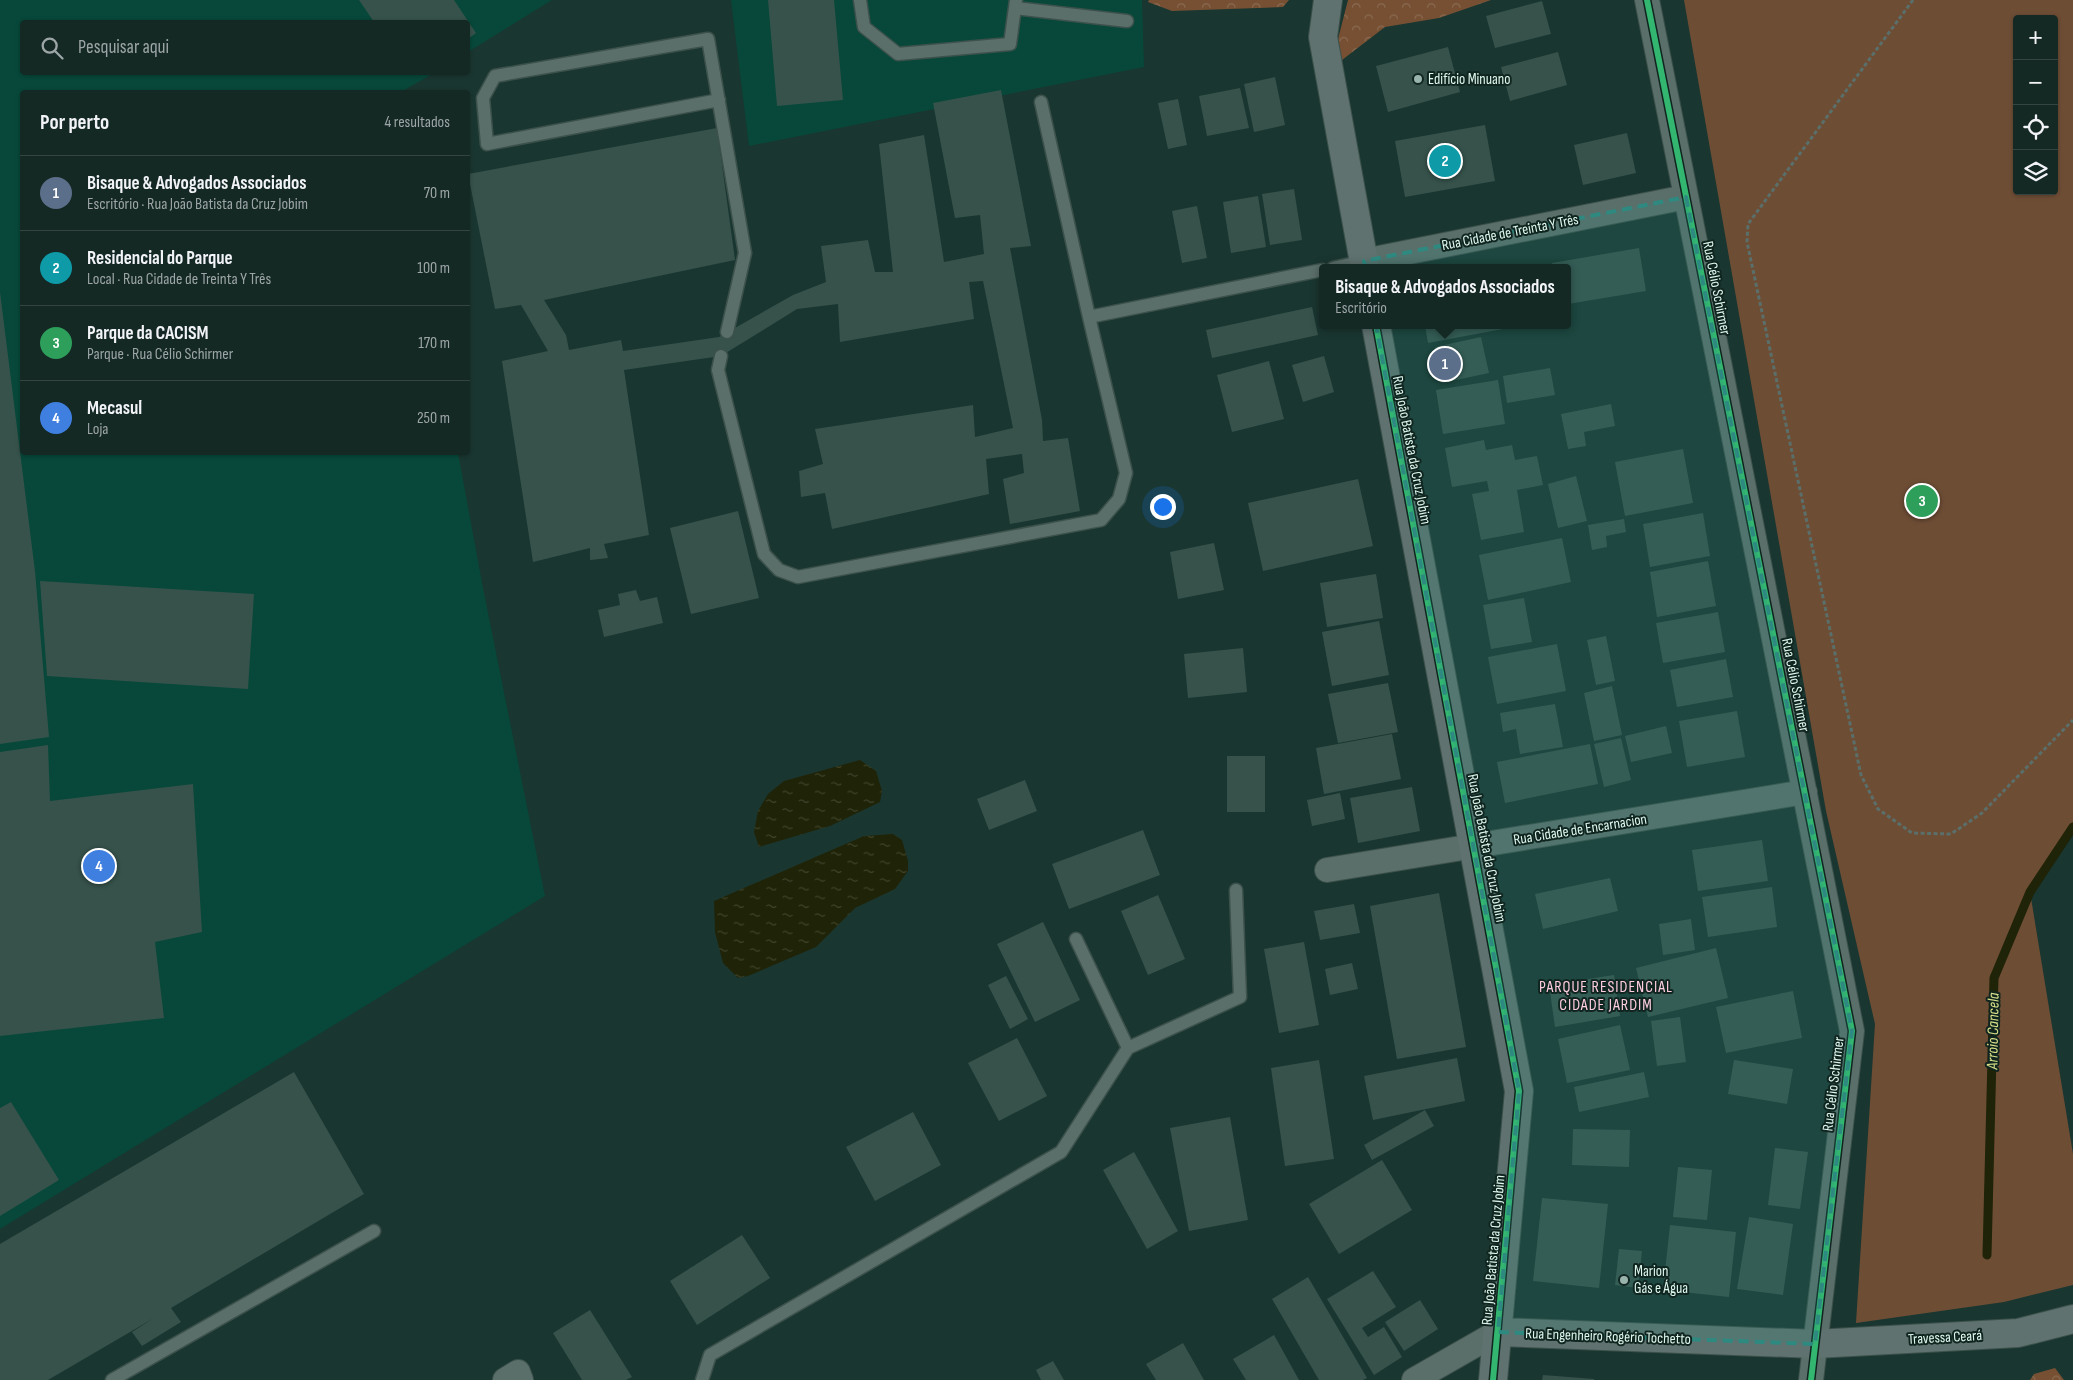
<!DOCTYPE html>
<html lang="pt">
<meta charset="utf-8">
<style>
:root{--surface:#142824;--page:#213431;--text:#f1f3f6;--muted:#9da6a6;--line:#334441;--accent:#b45309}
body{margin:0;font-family:"Sofia Sans Condensed",sans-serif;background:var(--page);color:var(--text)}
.controls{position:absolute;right:15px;top:15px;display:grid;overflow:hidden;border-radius:5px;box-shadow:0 1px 4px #0004}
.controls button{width:45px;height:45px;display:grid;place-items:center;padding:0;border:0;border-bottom:1px solid var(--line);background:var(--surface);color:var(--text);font:25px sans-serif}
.you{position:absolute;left:1162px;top:506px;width:18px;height:18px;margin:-12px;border:4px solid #fff;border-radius:50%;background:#1a73e8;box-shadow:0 0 0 8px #1a73e833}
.badge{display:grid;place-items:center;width:32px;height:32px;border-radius:50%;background:var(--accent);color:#fff;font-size:16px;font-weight:700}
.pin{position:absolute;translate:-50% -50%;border:2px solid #fff;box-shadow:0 1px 5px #0006}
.popup{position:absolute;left:1319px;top:264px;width:252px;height:65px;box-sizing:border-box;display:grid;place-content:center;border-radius:5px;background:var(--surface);filter:drop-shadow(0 1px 4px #0005);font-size:16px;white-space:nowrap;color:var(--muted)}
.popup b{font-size:19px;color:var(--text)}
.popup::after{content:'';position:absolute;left:50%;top:100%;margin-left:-10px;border:10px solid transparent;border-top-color:var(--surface)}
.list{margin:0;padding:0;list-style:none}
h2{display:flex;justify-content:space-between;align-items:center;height:65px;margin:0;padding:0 20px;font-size:21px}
h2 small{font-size:16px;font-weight:400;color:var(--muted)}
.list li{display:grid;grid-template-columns:32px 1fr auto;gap:15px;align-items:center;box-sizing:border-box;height:75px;padding:0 20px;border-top:1px solid var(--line)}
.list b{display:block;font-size:19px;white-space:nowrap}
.list p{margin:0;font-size:16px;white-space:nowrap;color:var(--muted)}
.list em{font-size:16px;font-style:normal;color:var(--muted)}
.icon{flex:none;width:28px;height:28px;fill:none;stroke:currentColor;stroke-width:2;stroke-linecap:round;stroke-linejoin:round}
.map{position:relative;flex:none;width:2073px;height:1380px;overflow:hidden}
.search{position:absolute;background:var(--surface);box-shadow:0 1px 4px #0004;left:20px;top:20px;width:450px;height:55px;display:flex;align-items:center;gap:12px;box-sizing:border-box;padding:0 18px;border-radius:5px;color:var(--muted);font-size:19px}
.panel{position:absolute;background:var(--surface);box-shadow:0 1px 4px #0004;left:20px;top:90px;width:450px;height:365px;border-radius:5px}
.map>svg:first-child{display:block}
.built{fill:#07483a}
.forest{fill:url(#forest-crowns)}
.park{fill:#6e4d35;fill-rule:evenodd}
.water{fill:url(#water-ripples)}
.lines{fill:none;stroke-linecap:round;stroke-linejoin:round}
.stream{stroke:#1f2307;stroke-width:9}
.building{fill:#36524b}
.lane-casing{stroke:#3c514b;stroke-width:15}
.street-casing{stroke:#3c514b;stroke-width:26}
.secondary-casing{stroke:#3c514b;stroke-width:30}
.path{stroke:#5b6f6a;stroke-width:3;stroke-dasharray:4 2.5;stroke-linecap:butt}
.lane{stroke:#5b6f6a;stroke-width:12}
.street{stroke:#5b6f6a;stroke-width:24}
.secondary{stroke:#5f726f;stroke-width:28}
.cycleway-casing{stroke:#10251f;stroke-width:9}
.cycleway{stroke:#33b770;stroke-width:6}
.marked{fill:#2e8a81;fill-opacity:0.2;stroke:#2e8a81;stroke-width:4;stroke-dasharray:10 6;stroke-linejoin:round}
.poi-dot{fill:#99b4ac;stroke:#10251f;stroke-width:2}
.labels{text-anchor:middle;stroke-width:4;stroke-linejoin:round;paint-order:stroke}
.poi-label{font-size:15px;fill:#def8ef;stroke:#10251f;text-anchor:start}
.street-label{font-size:15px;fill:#def8ef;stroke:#10251f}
.neighbourhood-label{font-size:16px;letter-spacing:1px;fill:#ffcee1;stroke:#10251f}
.water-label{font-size:16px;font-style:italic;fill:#d9e18a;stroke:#10251f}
</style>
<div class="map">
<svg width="2073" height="1380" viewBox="0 0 2073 1380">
<defs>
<pattern id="forest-crowns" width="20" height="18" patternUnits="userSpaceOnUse" patternTransform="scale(1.25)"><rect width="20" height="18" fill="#775033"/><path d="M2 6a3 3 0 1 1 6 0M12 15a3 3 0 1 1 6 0" fill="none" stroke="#8a6a51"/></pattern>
<pattern id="water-ripples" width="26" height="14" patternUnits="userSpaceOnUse" patternTransform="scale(1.25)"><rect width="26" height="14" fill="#1f2307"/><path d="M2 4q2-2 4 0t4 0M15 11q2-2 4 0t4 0" fill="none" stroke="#3f442b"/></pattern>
</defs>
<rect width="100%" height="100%" fill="#1a3630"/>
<!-- built -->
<path class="built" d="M 0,0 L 552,0 L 468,52 L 468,22 L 22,22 L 22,72 L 434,73 L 401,92 L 22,92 L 22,452 L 458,453 L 483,588 L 545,896 L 0,1229 Z
M 731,0 L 1142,0 L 1144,67 L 749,146 Z"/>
<!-- forest -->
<path class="forest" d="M 1149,0 L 1289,0 L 1283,7 L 1172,11 L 1148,2 Z
M 1348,0 L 1491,0 L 1439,18 L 1385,27 L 1342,60 L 1337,43 Z
M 2055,1368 L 2064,1380 L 2030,1380 L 2034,1374 Z"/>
<!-- park -->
<path class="park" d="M 1684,0 L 2073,0 L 2073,827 L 2030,892 L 2073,1154 L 2073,1285 L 2004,1302 L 1856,1323 L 1875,1024 L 1826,811 ZM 2017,19 L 2054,19 L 2054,191 L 2017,191 Z"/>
<!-- water -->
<path class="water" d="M 860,760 L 876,771 L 882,791 L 880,802 L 830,826 L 759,847 L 754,832 L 758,811 L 768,794 L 784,781 Z
M 893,834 L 902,840 L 908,861 L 908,871 L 895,889 L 855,908 L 816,947 L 748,976 L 738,978 L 723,963 L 715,932 L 714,901 L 864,836 Z"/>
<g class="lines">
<!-- stream -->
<path class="stream" d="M 1987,1255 L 1994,978 L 2030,892 L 2073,827"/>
</g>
<!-- building -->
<path class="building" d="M 359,0 L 454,0 L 476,33 L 468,39 L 468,22 L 374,22 Z
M 768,0 L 834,0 L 843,100 L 777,106 Z
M 1542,1 L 1551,34 L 1495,48 L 1486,16 Z
M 1448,47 L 1460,92 L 1388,112 L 1376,66 Z
M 1558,52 L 1567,85 L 1510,101 L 1501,67 Z
M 1275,77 L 1285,125 L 1254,132 L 1244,84 Z
M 1240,88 L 1249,128 L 1207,136 L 1199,96 Z
M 1001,90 L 1031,246 L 1010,248 L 1042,420 L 1043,441 L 1068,438 L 1080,511 L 1010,524 L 1003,479 L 1024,473 L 1022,454 L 986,459 L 989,494 L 832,529 L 825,493 L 801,497 L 799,471 L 823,464 L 815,429 L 973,405 L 975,437 L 1013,428 L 983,281 L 969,282 L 974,319 L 840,342 L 838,304 L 797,309 L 721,356 L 624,370 L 649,535 L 604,544 L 608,558 L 590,560 L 590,548 L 533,562 L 502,361 L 548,351 L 521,305 L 495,309 L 468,174 L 717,128 L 735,260 L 544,300 L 566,335 L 569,350 L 621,340 L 623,351 L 719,337 L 793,295 L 826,282 L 821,246 L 868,240 L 875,272 L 893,272 L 879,144 L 924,135 L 944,262 L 984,254 L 980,215 L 955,218 L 933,103 Z
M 1178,99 L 1187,145 L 1168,149 L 1158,103 Z
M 1485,125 L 1495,181 L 1405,197 L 1395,141 Z
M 1627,133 L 1636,173 L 1583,185 L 1574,145 Z
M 1294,189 L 1302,240 L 1270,245 L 1262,194 Z
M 1258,196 L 1266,247 L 1231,253 L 1223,202 Z
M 1197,206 L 1207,258 L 1182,263 L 1172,211 Z
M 1639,248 L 1646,291 L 1568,304 L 1568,268 L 1553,268 L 1552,263 Z
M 0,292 L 35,571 L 49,737 L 0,744 Z
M 1312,307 L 1318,335 L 1212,358 L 1206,330 Z
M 1425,325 L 1519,325 L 1519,326 L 1428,343 Z
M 1481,337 L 1489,373 L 1442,383 L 1435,347 Z
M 1324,356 L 1334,392 L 1303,402 L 1292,365 Z
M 1269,361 L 1284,419 L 1232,432 L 1217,375 Z
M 1550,368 L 1555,395 L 1507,403 L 1503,376 Z
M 1498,380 L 1505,424 L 1443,434 L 1436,390 Z
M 1611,404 L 1615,426 L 1584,432 L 1586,446 L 1568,449 L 1561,414 Z
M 1484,440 L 1486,450 L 1512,445 L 1515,460 L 1537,456 L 1543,485 L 1517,490 L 1524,532 L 1481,540 L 1472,494 L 1489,491 L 1487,481 L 1452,487 L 1445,448 Z
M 1683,449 L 1693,503 L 1625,516 L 1615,462 Z
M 1576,476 L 1587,521 L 1558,528 L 1548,484 Z
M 1358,479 L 1373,546 L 1263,571 L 1248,503 Z
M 738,511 L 759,598 L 691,614 L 670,528 Z
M 1703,513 L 1710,556 L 1650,567 L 1643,524 Z
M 1624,519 L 1626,532 L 1606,536 L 1607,547 L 1592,550 L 1588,525 Z
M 1562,538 L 1571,582 L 1488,600 L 1479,555 Z
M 1214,543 L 1224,590 L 1178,599 L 1170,552 Z
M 1708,561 L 1716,606 L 1657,617 L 1650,572 Z
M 1376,574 L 1383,618 L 1327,627 L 1320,583 Z
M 40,581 L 254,594 L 248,689 L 47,676 Z
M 636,590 L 640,601 L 657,597 L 663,623 L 604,637 L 598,610 L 620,605 L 618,594 Z
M 1524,598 L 1532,642 L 1491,649 L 1483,605 Z
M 1718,612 L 1725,652 L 1663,663 L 1656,623 Z
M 1379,621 L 1389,675 L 1332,686 L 1322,632 Z
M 1606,636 L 1615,681 L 1596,685 L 1587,640 Z
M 1557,644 L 1566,691 L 1497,704 L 1488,657 Z
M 1243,648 L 1247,692 L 1188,698 L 1184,654 Z
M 1726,659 L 1733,697 L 1677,707 L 1670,670 Z
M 1388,683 L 1398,732 L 1338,743 L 1328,694 Z
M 1612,686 L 1622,735 L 1594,741 L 1584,693 Z
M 1555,704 L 1563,747 L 1520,754 L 1516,729 L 1503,732 L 1500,713 Z
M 1737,711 L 1745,757 L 1687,767 L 1679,721 Z
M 1666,726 L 1672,753 L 1631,762 L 1625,736 Z
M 1392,734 L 1401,779 L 1324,794 L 1316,748 Z
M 1621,738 L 1631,780 L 1604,787 L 1594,744 Z
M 1590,744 L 1598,784 L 1505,803 L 1497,762 Z
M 48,745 L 50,801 L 193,784 L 202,932 L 155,942 L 164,1018 L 0,1036 L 0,752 Z
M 1227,756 L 1265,756 L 1265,812 L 1227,812 Z
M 1025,780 L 1037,811 L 989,830 L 977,799 Z
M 1412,787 L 1420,831 L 1358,843 L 1350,798 Z
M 1340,793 L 1345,819 L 1312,826 L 1307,800 Z
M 1143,830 L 1160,875 L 1069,909 L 1052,864 Z
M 1762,840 L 1768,881 L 1698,891 L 1692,850 Z
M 1610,878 L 1618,911 L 1543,929 L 1535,894 Z
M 1772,887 L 1777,927 L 1708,937 L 1702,897 Z
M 1439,893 L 1466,1047 L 1397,1059 L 1370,906 Z
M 1158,895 L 1185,959 L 1148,975 L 1121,911 Z
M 1354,904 L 1360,933 L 1320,940 L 1314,911 Z
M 1691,919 L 1695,950 L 1663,955 L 1659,924 Z
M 1043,922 L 1080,1000 L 1035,1022 L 997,944 Z
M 1304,942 L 1319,1025 L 1279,1033 L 1264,949 Z
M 1716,948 L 1728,998 L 1648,1017 L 1636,968 Z
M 1352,963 L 1358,989 L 1330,995 L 1325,969 Z
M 1614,975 L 1620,1016 L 1555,1027 L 1549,985 Z
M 1006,976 L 1028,1019 L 1010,1029 L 988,985 Z
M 1793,991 L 1802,1038 L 1726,1053 L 1716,1007 Z
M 1680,1017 L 1686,1062 L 1657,1066 L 1651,1021 Z
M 1620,1025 L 1630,1070 L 1567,1083 L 1558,1039 Z
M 1017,1038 L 1047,1096 L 999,1121 L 968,1063 Z
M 1457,1058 L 1465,1101 L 1373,1120 L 1364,1076 Z
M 1319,1060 L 1334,1159 L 1285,1166 L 1271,1068 Z
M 1734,1060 L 1793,1069 L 1787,1104 L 1728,1094 Z
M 294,1072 L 364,1194 L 171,1308 L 181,1322 L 142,1346 L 132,1332 L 154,1318 L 48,1380 L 0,1380 L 0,1244 Z
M 1644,1072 L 1649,1097 L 1579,1112 L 1574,1087 Z
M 11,1102 L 59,1180 L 0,1216 L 0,1108 Z
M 1425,1110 L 1434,1126 L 1372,1160 L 1364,1145 Z
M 913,1112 L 941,1165 L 875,1201 L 846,1147 Z
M 1230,1117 L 1248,1220 L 1189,1231 L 1170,1128 Z
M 1573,1129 L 1630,1130 L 1629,1167 L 1572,1165 Z
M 1775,1148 L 1808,1152 L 1800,1209 L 1768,1205 Z
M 1134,1152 L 1178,1231 L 1147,1249 L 1103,1170 Z
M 1382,1160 L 1412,1210 L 1339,1254 L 1309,1204 Z
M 1678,1167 L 1712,1170 L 1707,1220 L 1673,1217 Z
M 1542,1198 L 1608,1204 L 1599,1288 L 1533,1281 Z
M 1749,1217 L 1793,1224 L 1783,1295 L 1737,1289 Z
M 1670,1225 L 1736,1232 L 1729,1297 L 1663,1290 Z
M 742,1235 L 770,1278 L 697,1325 L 670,1281 Z
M 1619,1249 L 1642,1251 L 1638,1288 L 1615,1285 Z
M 1373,1271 L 1396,1307 L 1362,1328 L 1368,1337 L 1384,1327 L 1402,1357 L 1374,1375 L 1327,1299 Z
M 1308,1277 L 1367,1378 L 1363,1380 L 1319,1380 L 1272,1299 Z
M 1420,1300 L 1438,1329 L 1404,1351 L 1385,1322 Z
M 590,1310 L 632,1377 L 626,1380 L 582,1380 L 553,1333 Z
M 1274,1335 L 1299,1380 L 1246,1380 L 1233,1359 Z
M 1183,1343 L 1204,1380 L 1156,1380 L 1146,1364 Z
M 1053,1361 L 1064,1380 L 1041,1380 L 1036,1370 Z
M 1543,1375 L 1594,1379 L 1594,1380 L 1542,1380 Z"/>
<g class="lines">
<defs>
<path id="lane" d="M 860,0 L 864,27 L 898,54 L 1010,44 L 1016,0
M 1015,8 L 1127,21
M 719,100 L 487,144 L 483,98 L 495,76 L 708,39 L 745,253 L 727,332
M 1333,268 L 1364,261
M 1089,317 L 1322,270
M 721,356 L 718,370 L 764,554 L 779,570 L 798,577 L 1101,520 L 1119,499 L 1126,473 L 1089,317 L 1041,102
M 1128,1048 L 1240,997 L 1236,890
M 112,1380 L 374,1231
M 702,1380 L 710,1355 L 1061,1152 L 1128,1048 L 1076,939"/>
<path id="street" d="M 1647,0 L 1852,1031 L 1811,1380
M 1364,261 L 1686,197
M 1327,870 L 1805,792
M 505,1380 L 518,1372 L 521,1380
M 1414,1380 L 1498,1332"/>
<path id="secondary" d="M 1328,0 L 1323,37 L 1365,268
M 1376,325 L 1519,1091 L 1493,1380
M 1498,1332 L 1815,1344 L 2018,1333 L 2073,1319"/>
</defs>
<!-- lane casing -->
<use href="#lane" class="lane-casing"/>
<!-- street casing -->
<use href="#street" class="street-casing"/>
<!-- secondary casing -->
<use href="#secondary" class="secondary-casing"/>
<!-- path -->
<path class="path" d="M 1913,0 L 1748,224 L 1747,242 L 1861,775 L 1878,809 L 1912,833 L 1951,834 L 1982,813 L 2073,720"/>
<!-- lane -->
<use href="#lane" class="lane"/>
<!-- street -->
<use href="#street" class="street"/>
<!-- secondary -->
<use href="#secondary" class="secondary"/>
<defs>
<path id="cycleway" d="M 1647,0 L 1852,1031 L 1811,1380
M 1376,325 L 1519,1091 L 1493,1380"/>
</defs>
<!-- cycleway casing -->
<use href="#cycleway" class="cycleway-casing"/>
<!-- cycleway -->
<use href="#cycleway" class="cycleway"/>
</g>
<!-- marked area -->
<path class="marked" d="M 1686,197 L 1852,1031 L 1815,1344 L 1498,1332 L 1519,1091 L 1364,261 Z"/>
<!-- markers -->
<g class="poi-dot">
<circle cx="1418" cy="79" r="5"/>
<circle cx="1624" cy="1280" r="5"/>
</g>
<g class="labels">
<!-- poi labels -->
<g class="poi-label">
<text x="1428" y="84">Edifício Minuano</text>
<text x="1634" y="1276">Marion<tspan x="1634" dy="17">Gás e Água</tspan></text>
</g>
<!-- street labels -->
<g class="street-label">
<text transform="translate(1510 232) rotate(-11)" y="5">Rua Cidade de Treinta Y Três</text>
<text transform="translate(1717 288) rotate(79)" y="5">Rua Célio Schirmer</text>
<text transform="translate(1412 450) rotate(79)" y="5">Rua João Batista da Cruz Jobim</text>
<text transform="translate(1796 685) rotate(79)" y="5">Rua Célio Schirmer</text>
<text transform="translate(1580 829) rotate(-9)" y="5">Rua Cidade de Encarnacion</text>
<text transform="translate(1487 848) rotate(79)" y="5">Rua João Batista da Cruz Jobim</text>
<text transform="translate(1833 1084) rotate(-83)" y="5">Rua Célio Schirmer</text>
<text transform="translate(1493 1250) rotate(-85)" y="5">Rua João Batista da Cruz Jobim</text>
<text transform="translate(1608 1336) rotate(2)" y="5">Rua Engenheiro Rogério Tochetto</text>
<text transform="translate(1945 1337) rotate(-3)" y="5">Travessa Ceará</text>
</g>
<!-- neighbourhood labels -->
<g class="neighbourhood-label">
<text x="1606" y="992">PARQUE RESIDENCIAL<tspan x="1606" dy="18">CIDADE JARDIM</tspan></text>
</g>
<!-- water labels -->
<g class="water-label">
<text transform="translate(1992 1031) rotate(-89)" y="6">Arroio Cancela</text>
</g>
</g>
</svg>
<div class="controls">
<button>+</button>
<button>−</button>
<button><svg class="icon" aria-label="locate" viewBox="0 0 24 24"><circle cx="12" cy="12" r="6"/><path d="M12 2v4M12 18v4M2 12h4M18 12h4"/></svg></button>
<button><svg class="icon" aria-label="layers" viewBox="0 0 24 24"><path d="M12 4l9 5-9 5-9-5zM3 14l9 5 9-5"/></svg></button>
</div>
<div class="you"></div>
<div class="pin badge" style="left:1445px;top:364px;background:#5c6f8a">1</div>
<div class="popup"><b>Bisaque &amp; Advogados Associados</b>Escritório</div>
<div class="pin badge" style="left:1445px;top:161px;background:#0f9aa8">2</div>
<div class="pin badge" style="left:1922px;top:501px;background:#2e9e5b">3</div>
<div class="pin badge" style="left:99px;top:866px;background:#3f7fe0">4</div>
<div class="search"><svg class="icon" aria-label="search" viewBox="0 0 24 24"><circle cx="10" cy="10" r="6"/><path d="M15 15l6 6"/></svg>Pesquisar aqui</div>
<section class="panel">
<h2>Por perto<small>4 resultados</small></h2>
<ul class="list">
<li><span class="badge" style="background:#5c6f8a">1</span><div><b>Bisaque &amp; Advogados Associados</b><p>Escritório · Rua João Batista da Cruz Jobim</p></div><em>70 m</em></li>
<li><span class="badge" style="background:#0f9aa8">2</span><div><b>Residencial do Parque</b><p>Local · Rua Cidade de Treinta Y Três</p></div><em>100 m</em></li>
<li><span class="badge" style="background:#2e9e5b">3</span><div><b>Parque da CACISM</b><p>Parque · Rua Célio Schirmer</p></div><em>170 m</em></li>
<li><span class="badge" style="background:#3f7fe0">4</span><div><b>Mecasul</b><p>Loja</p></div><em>250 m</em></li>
</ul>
</section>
</div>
